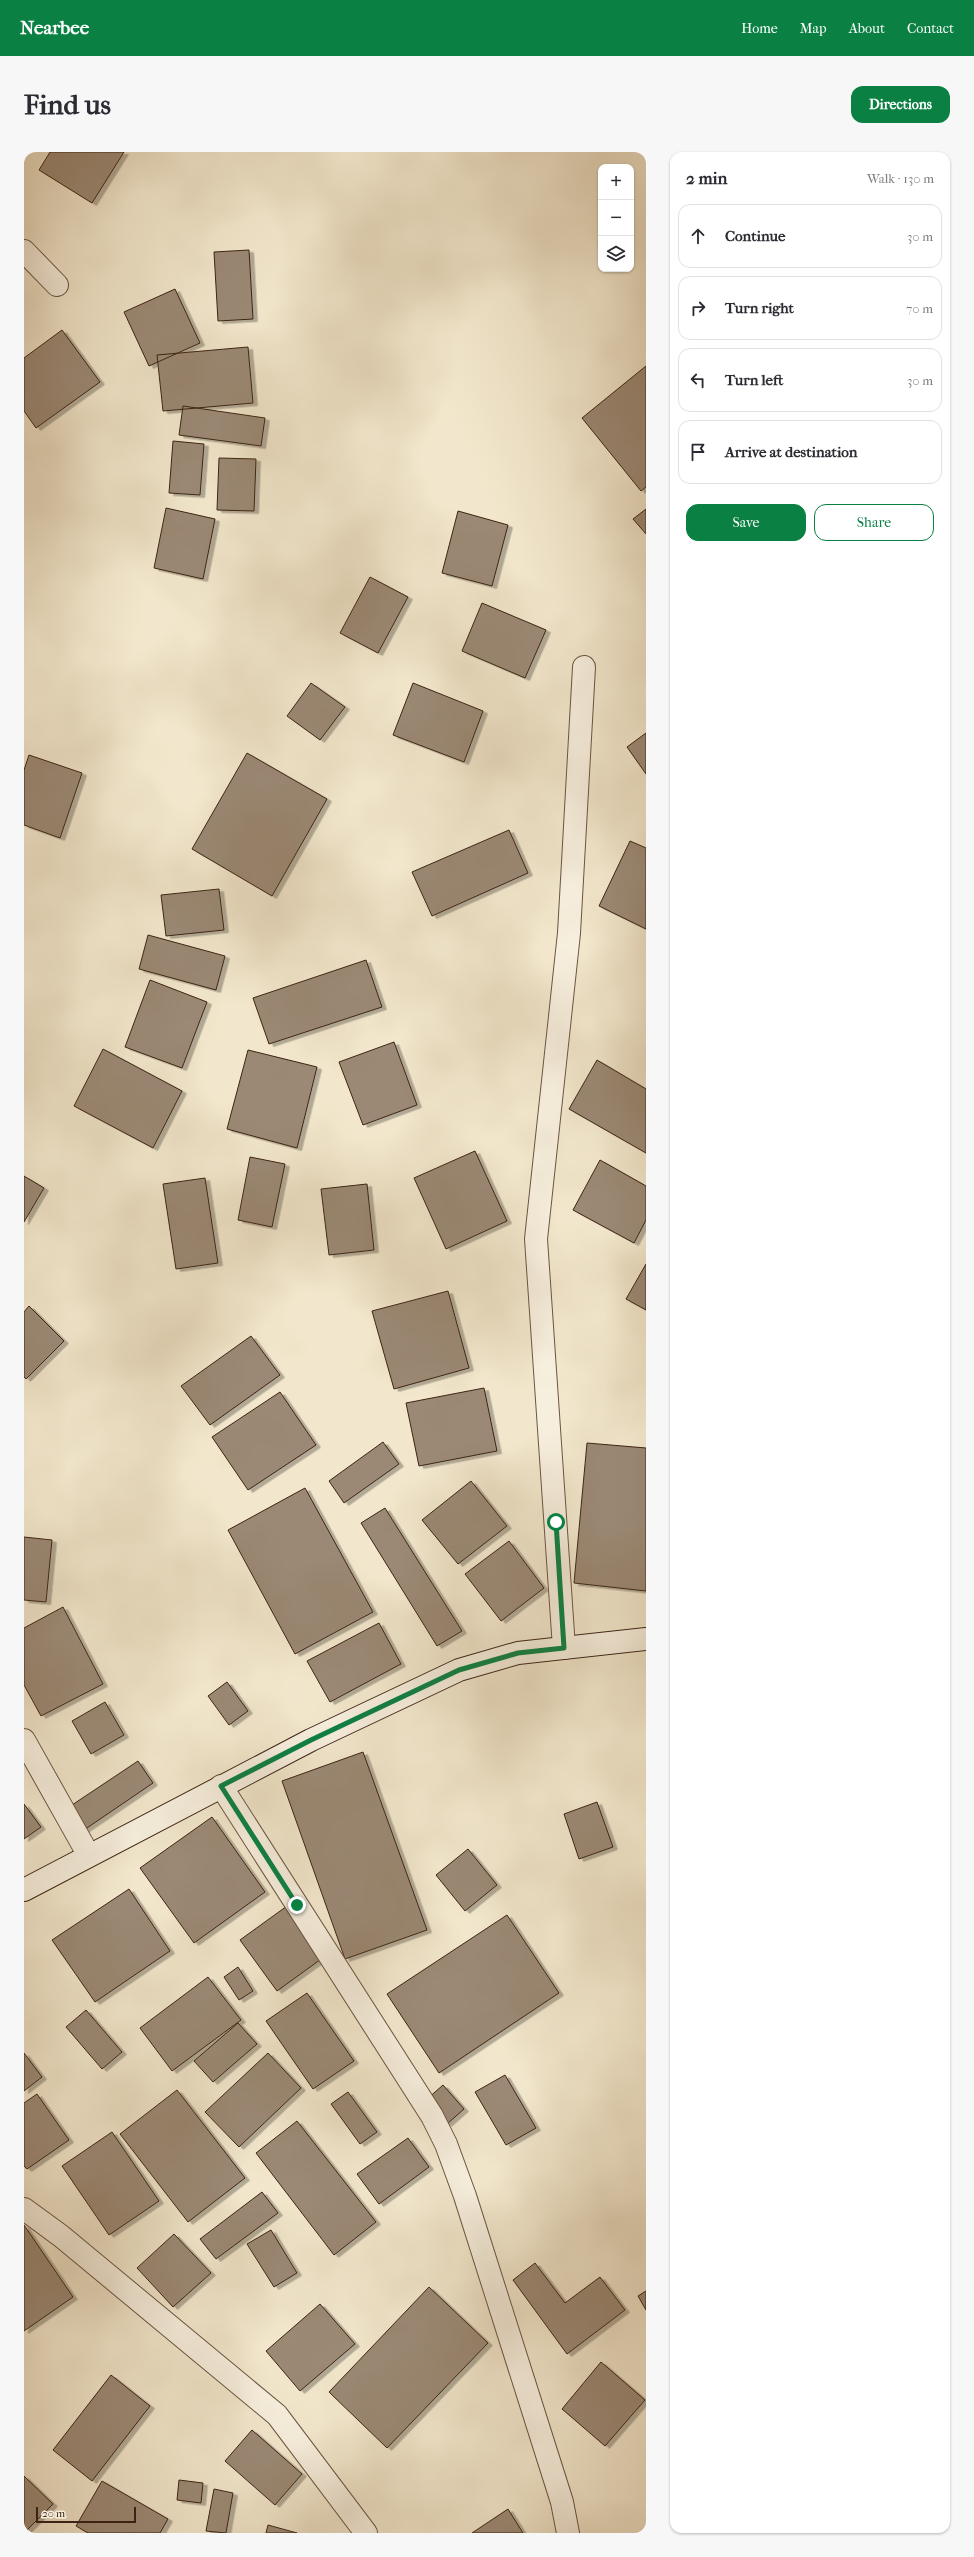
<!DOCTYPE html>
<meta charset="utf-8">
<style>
:root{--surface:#fff;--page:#f7f7f7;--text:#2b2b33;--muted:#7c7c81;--line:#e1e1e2;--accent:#0b8043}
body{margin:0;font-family:"IM FELL French Canon",serif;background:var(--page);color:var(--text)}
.controls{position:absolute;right:12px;top:12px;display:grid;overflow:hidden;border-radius:8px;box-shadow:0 1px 3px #0004}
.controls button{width:36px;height:36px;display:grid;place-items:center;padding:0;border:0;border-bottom:1px solid var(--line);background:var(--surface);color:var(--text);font:20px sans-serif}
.scale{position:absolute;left:12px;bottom:10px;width:100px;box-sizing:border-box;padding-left:4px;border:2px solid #3c2414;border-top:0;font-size:11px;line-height:14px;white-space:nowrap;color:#3c2414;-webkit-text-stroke:3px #f7efde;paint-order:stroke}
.stop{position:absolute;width:12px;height:12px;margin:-9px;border:3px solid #0b8043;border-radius:50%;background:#fff}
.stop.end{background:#0b8043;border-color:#fff;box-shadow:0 1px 4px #0008}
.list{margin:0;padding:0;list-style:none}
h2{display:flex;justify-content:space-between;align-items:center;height:52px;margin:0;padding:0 16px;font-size:17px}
h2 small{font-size:13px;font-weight:400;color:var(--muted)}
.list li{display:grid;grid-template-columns:26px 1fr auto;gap:12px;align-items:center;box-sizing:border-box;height:64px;margin:0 8px 8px;padding:0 8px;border:1px solid var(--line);border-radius:12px}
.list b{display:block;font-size:15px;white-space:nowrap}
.list em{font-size:13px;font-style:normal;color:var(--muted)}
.actions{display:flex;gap:8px;padding:12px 16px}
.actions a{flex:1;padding:9px 0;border:1px solid var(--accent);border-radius:12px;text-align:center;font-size:14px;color:var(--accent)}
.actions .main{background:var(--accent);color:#fff}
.icon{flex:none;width:22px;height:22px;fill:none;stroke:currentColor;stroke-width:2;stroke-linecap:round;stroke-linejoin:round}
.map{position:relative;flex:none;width:622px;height:2381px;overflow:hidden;border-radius:12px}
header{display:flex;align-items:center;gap:24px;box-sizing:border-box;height:56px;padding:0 20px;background:var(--accent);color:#fff}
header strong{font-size:19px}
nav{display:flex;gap:22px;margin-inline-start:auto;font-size:14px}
.intro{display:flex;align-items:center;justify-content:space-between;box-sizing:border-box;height:96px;padding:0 24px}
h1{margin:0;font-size:28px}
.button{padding:10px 18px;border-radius:12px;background:var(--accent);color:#fff;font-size:14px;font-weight:700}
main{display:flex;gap:24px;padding:0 24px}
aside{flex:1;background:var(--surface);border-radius:12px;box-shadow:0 1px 3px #0004}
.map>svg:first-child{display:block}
.building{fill:#9b8974;stroke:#3c2414;filter:url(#shadow)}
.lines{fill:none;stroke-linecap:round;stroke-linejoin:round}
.street-casing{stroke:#6a5542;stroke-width:24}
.secondary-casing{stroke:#3c2414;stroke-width:24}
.street{stroke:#f7efde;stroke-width:22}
.secondary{stroke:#f7efde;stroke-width:22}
.route{stroke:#0b8043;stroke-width:5}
</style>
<header>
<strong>Nearbee</strong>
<nav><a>Home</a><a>Map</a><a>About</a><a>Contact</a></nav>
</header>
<div class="intro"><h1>Find us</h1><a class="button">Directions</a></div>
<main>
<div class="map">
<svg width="622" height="2381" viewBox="0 0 622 2381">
<defs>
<filter id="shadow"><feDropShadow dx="4.5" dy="2.5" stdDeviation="0" flood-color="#0004"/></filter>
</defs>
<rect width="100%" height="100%" fill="#f2e7cc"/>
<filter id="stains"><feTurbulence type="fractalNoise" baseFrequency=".005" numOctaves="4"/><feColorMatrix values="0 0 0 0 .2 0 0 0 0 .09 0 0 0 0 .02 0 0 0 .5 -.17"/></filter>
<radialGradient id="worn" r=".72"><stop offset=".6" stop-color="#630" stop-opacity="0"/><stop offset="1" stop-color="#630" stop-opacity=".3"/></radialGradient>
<!-- building -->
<path class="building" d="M 26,0 L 100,0 L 68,51 L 15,18 Z
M 225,98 L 229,167 L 194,169 L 190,100 Z
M 151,137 L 176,191 L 125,214 L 100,160 Z
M 38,178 L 76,230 L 12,276 L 0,259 L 0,206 Z
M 224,195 L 229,251 L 139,259 L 133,203 Z
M 622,214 L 622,335 L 617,339 L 558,266 Z
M 159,254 L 241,266 L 237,294 L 155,283 Z
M 149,289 L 180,292 L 176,343 L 145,341 Z
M 195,306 L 232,307 L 230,359 L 193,358 Z
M 142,356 L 191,367 L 179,427 L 130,416 Z
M 622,357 L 622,382 L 609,367 Z
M 434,359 L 484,373 L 468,434 L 418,421 Z
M 346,425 L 384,445 L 354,501 L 316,481 Z
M 458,451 L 522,478 L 501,526 L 438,499 Z
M 287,531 L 321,555 L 296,588 L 263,564 Z
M 389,531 L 459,559 L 440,610 L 369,583 Z
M 622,581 L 622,622 L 603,595 Z
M 223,601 L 303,647 L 248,744 L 168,697 Z
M 5,603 L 58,621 L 36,686 L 0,673 L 0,618 Z
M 485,678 L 504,721 L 408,764 L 388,720 Z
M 606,689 L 622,696 L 622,777 L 575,754 Z
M 195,737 L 200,778 L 142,784 L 137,743 Z
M 124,783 L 201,804 L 192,838 L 115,817 Z
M 342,808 L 358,855 L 245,892 L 229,846 Z
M 126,828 L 183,850 L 158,916 L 101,895 Z
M 370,890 L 393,953 L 339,973 L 315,910 Z
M 79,897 L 158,939 L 129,996 L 50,954 Z
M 224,898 L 293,915 L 273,996 L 203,977 Z
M 573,908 L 622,937 L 622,1001 L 545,957 Z
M 451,999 L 483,1069 L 422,1097 L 390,1026 Z
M 226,1005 L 261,1012 L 248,1075 L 214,1068 Z
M 576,1008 L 622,1034 L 622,1068 L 610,1091 L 549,1058 Z
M 0,1024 L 20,1036 L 0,1070 Z
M 181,1026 L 194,1111 L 152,1117 L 139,1032 Z
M 343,1032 L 350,1098 L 305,1103 L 297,1037 Z
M 622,1112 L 622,1158 L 602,1147 Z
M 424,1139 L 445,1216 L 370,1237 L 348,1159 Z
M 5,1154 L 40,1189 L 2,1227 L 0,1225 L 0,1160 Z
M 227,1184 L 256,1223 L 186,1273 L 157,1234 Z
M 460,1236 L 473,1299 L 395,1314 L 382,1251 Z
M 256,1240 L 292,1293 L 224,1338 L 188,1285 Z
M 359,1290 L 375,1312 L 320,1351 L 305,1329 Z
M 563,1291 L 622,1296 L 622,1439 L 550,1431 Z
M 447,1329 L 483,1374 L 434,1412 L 398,1368 Z
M 281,1336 L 349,1460 L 271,1502 L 204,1378 Z
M 361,1356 L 438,1479 L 413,1494 L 337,1371 Z
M 0,1385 L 28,1388 L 22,1450 L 0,1448 Z
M 485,1389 L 520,1436 L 477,1469 L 441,1422 Z
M 39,1455 L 79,1532 L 17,1564 L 0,1533 L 0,1476 Z
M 355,1471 L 377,1512 L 306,1550 L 283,1509 Z
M 203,1530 L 224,1559 L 205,1573 L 184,1544 Z
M 81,1550 L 100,1583 L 67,1602 L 48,1569 Z
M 339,1600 L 403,1778 L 321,1807 L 258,1629 Z
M 114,1609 L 129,1631 L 60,1678 L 45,1655 Z
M 573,1650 L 589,1695 L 555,1707 L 540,1662 Z
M 0,1652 L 17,1675 L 0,1687 Z
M 188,1665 L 241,1740 L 170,1791 L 116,1716 Z
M 444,1697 L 473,1733 L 441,1759 L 412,1723 Z
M 105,1737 L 146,1799 L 71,1850 L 28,1788 Z
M 263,1754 L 300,1805 L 253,1839 L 216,1788 Z
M 483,1763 L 535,1841 L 415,1921 L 363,1842 Z
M 214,1815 L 229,1839 L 215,1848 L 200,1825 Z
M 184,1825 L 217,1868 L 148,1919 L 116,1876 Z
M 283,1841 L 330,1909 L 289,1937 L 242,1869 Z
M 62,1858 L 98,1900 L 78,1917 L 42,1875 Z
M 214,1871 L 233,1892 L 189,1930 L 170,1909 Z
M 0,1901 L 18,1925 L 0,1939 Z
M 244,1901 L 277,1936 L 215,1995 L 181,1960 Z
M 481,1923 L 512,1976 L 482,1993 L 451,1940 Z
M 419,1933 L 440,1957 L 423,1972 L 402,1948 Z
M 153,1938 L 221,2026 L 164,2070 L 96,1982 Z
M 324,1940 L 353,1980 L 336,1992 L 307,1952 Z
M 13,1942 L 45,1988 L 3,2017 L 0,2014 L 0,1951 Z
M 273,1969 L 352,2070 L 310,2103 L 232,2001 Z
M 88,1980 L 135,2049 L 85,2083 L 38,2014 Z
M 384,1986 L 405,2015 L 355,2052 L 333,2022 Z
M 238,2040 L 254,2061 L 192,2107 L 176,2087 Z
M 0,2073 L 49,2145 L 0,2179 Z
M 247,2078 L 273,2121 L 250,2135 L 223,2092 Z
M 150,2082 L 187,2121 L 149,2155 L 113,2116 Z
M 511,2111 L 541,2151 L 576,2125 L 601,2158 L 543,2202 L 489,2128 Z
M 405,2135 L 464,2191 L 363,2296 L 305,2240 Z
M 622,2139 L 622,2158 L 614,2144 Z
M 296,2152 L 331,2192 L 276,2239 L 242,2199 Z
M 577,2210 L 621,2248 L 581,2294 L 538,2257 Z
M 87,2223 L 126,2254 L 68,2329 L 29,2298 Z
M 228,2278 L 278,2322 L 251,2353 L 201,2309 Z
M 0,2324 L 29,2352 L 0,2381 Z
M 155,2328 L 179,2331 L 177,2351 L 153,2348 Z
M 78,2329 L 144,2367 L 136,2381 L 64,2381 L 52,2374 Z
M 190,2337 L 209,2341 L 202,2381 L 182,2379 Z
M 484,2357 L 499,2381 L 448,2381 Z
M 244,2373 L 273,2381 L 242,2381 Z"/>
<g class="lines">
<defs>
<path id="street" d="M 0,99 L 33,133
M 540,1496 L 512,1087 L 545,781 L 560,515
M 0,1588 L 64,1702
M 197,1634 L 408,1964 L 422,1992 L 441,2044 L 538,2350 L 544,2381
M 0,2057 L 37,2084 L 253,2263 L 342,2381"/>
<path id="secondary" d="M 0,1738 L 287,1588 L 435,1518 L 494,1501 L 622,1487"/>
</defs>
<!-- street casing -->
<use href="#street" class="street-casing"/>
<!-- secondary casing -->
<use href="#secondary" class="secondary-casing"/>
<!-- street -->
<use href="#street" class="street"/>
<!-- secondary -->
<use href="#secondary" class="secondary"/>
</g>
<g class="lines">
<!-- route -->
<path class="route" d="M 273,1753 L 197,1634 L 287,1588 L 435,1518 L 494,1501 L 540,1496 L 532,1370"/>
</g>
<rect width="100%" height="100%" filter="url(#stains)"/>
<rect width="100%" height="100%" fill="url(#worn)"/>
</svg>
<div class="controls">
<button>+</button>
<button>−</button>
<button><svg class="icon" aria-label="layers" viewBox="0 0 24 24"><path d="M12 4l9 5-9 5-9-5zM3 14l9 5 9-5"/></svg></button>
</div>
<div class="scale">20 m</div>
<div class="stop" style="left:532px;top:1370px"></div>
<div class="stop end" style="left:273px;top:1753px"></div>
</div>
<aside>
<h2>2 min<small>Walk · 130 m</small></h2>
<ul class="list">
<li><svg class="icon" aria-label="ahead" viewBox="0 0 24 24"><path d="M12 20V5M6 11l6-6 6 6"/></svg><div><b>Continue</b></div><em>30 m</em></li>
<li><svg class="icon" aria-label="right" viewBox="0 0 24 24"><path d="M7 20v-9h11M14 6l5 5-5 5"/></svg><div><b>Turn right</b></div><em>70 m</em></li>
<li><svg class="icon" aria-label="left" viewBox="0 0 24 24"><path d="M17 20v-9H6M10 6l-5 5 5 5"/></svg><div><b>Turn left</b></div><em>30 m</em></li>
<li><svg class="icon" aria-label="arrive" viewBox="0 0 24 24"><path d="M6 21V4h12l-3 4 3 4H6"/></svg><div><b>Arrive at destination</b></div></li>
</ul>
<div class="actions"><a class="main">Save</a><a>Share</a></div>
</aside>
</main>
